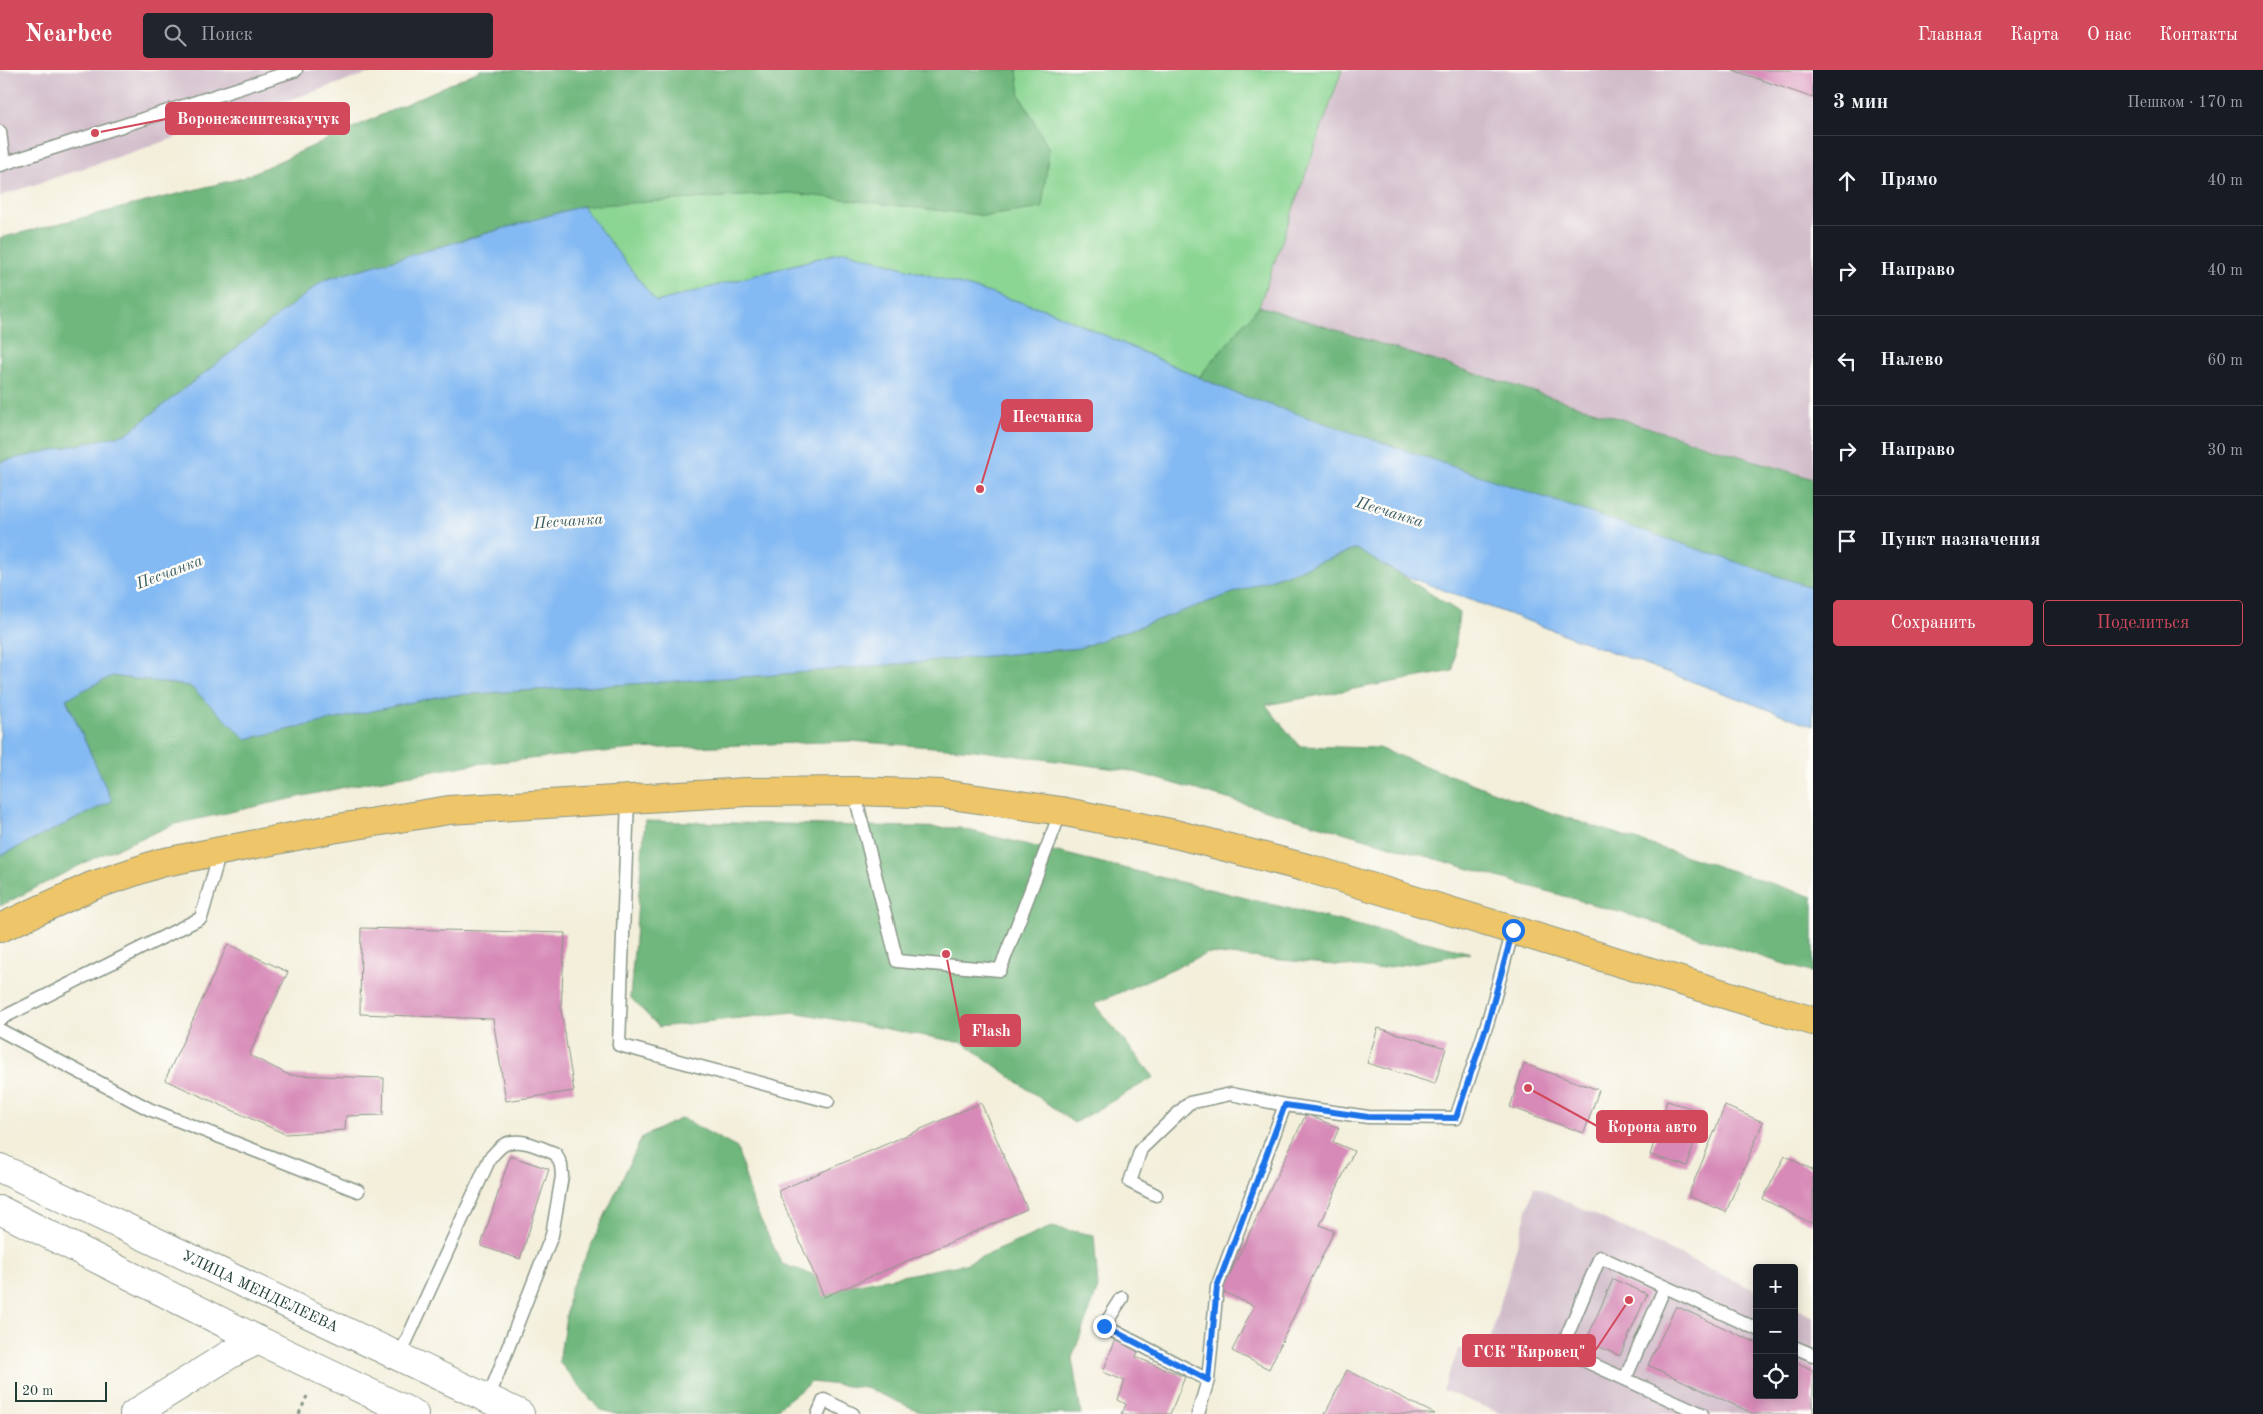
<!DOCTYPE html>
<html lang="ru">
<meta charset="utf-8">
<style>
:root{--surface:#171b24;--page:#20242c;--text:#f1f3f6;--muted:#9ea1a6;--line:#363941;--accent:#d1495b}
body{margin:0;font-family:"Old Standard TT",serif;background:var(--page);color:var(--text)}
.controls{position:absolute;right:15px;bottom:15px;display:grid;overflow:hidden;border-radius:5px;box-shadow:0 2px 12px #0003}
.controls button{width:45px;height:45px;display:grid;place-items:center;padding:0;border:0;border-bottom:1px solid var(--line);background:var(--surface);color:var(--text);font:25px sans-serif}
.scale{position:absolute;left:15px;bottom:12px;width:92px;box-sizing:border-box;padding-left:5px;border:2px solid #1f3d34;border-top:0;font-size:14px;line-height:18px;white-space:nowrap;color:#1f3d34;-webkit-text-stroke:4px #fdfcf7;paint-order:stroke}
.stop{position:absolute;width:15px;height:15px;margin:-11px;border:4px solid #1a73e8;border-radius:50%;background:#fff}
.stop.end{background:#1a73e8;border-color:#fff;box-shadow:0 1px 5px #0008}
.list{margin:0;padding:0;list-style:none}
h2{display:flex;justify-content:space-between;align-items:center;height:65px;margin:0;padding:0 20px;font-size:21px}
h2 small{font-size:16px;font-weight:400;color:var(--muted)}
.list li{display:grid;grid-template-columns:32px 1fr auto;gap:15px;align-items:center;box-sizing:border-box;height:90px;padding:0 20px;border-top:1px solid var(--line)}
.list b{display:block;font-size:19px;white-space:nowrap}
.list em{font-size:16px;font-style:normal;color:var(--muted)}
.actions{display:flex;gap:10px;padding:15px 20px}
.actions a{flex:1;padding:11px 0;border:1px solid var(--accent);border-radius:5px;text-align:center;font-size:18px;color:var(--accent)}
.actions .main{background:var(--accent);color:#fff}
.icon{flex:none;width:28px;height:28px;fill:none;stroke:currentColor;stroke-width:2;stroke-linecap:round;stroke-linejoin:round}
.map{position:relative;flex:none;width:1813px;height:1344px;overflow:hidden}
header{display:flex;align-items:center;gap:30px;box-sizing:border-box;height:70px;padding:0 25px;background:var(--accent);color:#fff}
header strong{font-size:24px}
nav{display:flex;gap:28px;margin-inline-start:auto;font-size:18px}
.search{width:350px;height:45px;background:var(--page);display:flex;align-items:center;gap:12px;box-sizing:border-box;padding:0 18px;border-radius:5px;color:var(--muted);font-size:19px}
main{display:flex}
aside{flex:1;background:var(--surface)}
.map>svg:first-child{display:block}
.industrial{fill:#d1bdca}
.green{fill:#8bd693;stroke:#558a64}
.forest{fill:#70b77d;stroke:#487a58}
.water{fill:#84baf3;stroke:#527c94}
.building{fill:#d78ab7}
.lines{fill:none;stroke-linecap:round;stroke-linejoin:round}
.service-casing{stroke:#899688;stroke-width:15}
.tertiary-casing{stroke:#899688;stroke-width:30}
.trunk-casing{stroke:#899688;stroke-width:30}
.path{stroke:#899688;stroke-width:3;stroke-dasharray:4 4;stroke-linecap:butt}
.service{stroke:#fff;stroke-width:12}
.tertiary{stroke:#fff;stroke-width:28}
.trunk{stroke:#eec569;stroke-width:28}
.route{stroke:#1a73e8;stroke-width:6}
.labels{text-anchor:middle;stroke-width:5;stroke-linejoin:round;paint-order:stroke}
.street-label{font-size:15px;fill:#1f3d34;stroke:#fdfcf7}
.water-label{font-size:16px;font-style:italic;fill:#385c64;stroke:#fdfcf7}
.leader{fill:none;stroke:#d1495b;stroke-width:2}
.callout-dot{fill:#d1495b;stroke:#fdfcf7;stroke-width:2}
.callout{fill:#d1495b;stroke:#d1495b;stroke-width:2}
.callout-label{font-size:16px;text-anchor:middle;font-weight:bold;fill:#fff}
</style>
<header>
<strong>Nearbee</strong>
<div class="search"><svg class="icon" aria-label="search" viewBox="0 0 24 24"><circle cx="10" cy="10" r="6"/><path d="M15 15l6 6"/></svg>Поиск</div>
<nav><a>Главная</a><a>Карта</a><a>О нас</a><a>Контакты</a></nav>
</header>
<main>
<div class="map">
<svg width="1813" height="1344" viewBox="0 0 1813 1344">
<rect width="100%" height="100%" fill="#fdfcf7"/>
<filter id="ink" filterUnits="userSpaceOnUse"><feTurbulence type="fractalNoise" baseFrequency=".02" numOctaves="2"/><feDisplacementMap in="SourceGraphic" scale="10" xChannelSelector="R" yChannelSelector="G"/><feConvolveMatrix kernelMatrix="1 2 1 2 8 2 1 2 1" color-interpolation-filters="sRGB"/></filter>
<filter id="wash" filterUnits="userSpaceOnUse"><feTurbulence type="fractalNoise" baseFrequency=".0096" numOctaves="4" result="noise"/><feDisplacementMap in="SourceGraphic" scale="20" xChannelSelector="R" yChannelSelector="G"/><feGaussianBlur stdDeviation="1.12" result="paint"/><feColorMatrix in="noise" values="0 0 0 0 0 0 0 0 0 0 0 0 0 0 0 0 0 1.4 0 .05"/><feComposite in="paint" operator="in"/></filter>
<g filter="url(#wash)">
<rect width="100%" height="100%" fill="#f3efdb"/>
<!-- industrial -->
<path class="industrial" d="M 0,0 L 379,0 L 0,126 Z
M 1342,0 L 1813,0 L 1813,409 L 1259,236 Z
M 1534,1116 L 1757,1221 L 1757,1325 L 1794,1325 L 1794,1238 L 1813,1247 L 1813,1344 L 1502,1344 L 1443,1320 L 1459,1278 L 1485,1287 Z"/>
<!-- green -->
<path class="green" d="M 846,0 L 1342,0 L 1259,236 L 1199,307 L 1048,240 L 845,181 L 656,232 L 582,136 L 822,10 Z"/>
<!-- forest -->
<path class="forest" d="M 481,0 L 1017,0 L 1020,25 L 1049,79 L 1042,138 L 987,146 L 790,123 L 582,136 L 324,210 L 126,364 L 0,392 L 0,168 L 242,108 Z
M 1259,236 L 1813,409 L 1813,518 L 1232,322 L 1199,307 Z
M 1356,479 L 1400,504 L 1459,542 L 1453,601 L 1266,635 L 1299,676 L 1378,678 L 1540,739 L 1813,827 L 1813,903 L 1633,846 L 1131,701 L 975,680 L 849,671 L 635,679 L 475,694 L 354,715 L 175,754 L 92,789 L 0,836 L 0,786 L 112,731 L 66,628 L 112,606 L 190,616 L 246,669 L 440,626 L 772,605 L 1079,578 Z
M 645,751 L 959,758 L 1471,883 L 1377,899 L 1208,883 L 1094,934 L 1154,1007 L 1074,1053 L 964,973 L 794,942 L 659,957 L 630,927 Z
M 682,1048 L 737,1078 L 754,1136 L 782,1194 L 848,1216 L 965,1194 L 1051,1157 L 1094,1165 L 1098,1218 L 1072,1288 L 1081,1344 L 926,1344 L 866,1318 L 811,1312 L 770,1344 L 616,1344 L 599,1339 L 559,1292 L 570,1220 L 642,1067 Z"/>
<!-- water -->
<path class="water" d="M 582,136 L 656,232 L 845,181 L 1048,240 L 1232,322 L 1813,518 L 1813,656 L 1400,504 L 1356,479 L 1079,578 L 772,605 L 440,626 L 246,669 L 190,616 L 112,606 L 66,629 L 112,731 L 0,786 L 0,392 L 126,364 L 324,210 Z"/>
<g id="blocks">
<!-- building -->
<path class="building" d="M 1733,0 L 1813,0 L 1813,28 Z
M 361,858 L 565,863 L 561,939 L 574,1021 L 506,1031 L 493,949 L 360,944 Z
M 228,874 L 288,902 L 249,985 L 289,1005 L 384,1008 L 383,1045 L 346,1046 L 345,1060 L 285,1064 L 165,1010 Z
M 1378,958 L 1446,978 L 1435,1014 L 1367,993 Z
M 1524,994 L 1599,1020 L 1584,1063 L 1510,1037 Z
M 1667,1031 L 1704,1042 L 1687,1096 L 1650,1085 Z
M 981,1033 L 1027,1139 L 824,1227 L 778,1121 Z
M 1725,1036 L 1763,1052 L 1726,1142 L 1688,1126 Z
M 1306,1044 L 1339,1058 L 1333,1072 L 1354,1081 L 1320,1155 L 1334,1161 L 1269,1299 L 1232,1281 L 1254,1236 L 1222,1221 Z
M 510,1086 L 549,1099 L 520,1189 L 481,1176 Z
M 1785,1086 L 1813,1100 L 1813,1154 L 1763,1129 Z
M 1613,1209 L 1647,1224 L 1620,1286 L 1586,1271 Z
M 1676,1236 L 1757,1273 L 1757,1325 L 1794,1325 L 1794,1291 L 1813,1300 L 1813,1344 L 1754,1344 L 1648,1295 Z
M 1116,1269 L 1139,1279 L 1136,1287 L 1185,1307 L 1170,1344 L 1122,1344 L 1126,1334 L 1118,1330 L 1125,1311 L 1103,1302 Z
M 1347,1300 L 1435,1344 L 1325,1344 Z"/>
</g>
</g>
<g filter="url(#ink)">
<use href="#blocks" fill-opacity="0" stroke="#899688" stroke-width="1"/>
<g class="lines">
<defs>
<path id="service" d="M 0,62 L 4,93
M 0,95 L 296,0
M 854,721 L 897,891 L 1000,900 L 1061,741
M 628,729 L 619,975 L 828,1031
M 0,949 L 201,848 L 220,782
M 0,960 L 149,1039 L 358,1121
M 1156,1125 L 1130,1112 L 1141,1079 L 1189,1033 L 1231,1024 L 1285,1035
M 1122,1228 L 1104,1256 L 1208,1310
M 1794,1277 L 1813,1285
M 399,1287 L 490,1088 C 494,1084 498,1079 502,1076 C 517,1065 541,1078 556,1084 L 561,1095 L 562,1106 L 552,1165 L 488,1329
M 1625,1309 L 1665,1217
M 818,1344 L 824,1330 L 853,1344
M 1198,1344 L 1208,1310 L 1217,1217 L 1285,1035 L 1368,1047 L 1456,1048 L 1488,951 L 1513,860
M 1702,1344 L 1561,1280 L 1600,1187 L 1757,1259"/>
<g id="tertiary">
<path id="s1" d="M 0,1098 L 520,1344"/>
<path d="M 0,1140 L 258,1270 L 414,1344"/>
<path d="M 134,1344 L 232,1283 L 258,1270"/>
</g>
<path id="trunk" d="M 0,858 L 92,816 L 160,793 L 332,759 L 449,740 L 746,722 L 854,721 L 943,724 L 1061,741 L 1175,764 L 1311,799 L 1813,951"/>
</defs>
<!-- service casing -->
<use href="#service" class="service-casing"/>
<!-- tertiary casing -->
<use href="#tertiary" class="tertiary-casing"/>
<!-- trunk casing -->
<use href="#trunk" class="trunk-casing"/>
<!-- path -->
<path class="path" d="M 299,1344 L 307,1326"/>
<!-- service -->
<use href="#service" class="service"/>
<!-- tertiary -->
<use href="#tertiary" class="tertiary"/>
<!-- trunk -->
<use href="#trunk" class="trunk"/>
</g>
</g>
<g class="lines" filter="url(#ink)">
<!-- route -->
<path class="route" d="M 1104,1256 L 1208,1310 L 1217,1217 L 1285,1035 L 1368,1047 L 1456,1048 L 1488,952 L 1513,860"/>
</g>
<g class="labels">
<!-- street labels -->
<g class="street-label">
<text dy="5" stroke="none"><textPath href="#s1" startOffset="288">УЛИЦА МЕНДЕЛЕЕВА</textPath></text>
</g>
<!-- water labels -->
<g class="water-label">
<text transform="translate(1390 441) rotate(17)" y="6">Песчанка</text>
<text transform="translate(568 450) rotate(-4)" y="6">Песчанка</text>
<text transform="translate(169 501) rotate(-21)" y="6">Песчанка</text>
</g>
</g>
<!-- callouts -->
<path class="leader" d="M95 63L166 49M980 419L1002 346M946 884L961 960M1528 1018L1597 1056M1629 1230L1595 1281"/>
<g class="callout-dot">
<circle cx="95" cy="63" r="5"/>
<circle cx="980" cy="419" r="5"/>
<circle cx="946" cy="884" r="5"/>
<circle cx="1528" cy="1018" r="5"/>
<circle cx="1629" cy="1230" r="5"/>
</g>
<g class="callout">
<rect x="166" y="33" width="183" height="31" rx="5"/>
<rect x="1002" y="330" width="90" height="31" rx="5"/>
<rect x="961" y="945" width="59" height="31" rx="5"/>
<rect x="1597" y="1041" width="110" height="31" rx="5"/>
<rect x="1463" y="1265" width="132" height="31" rx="5"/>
</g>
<g class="callout-label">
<text x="258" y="54">Воронежсинтезкаучук</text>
<text x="1047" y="352">Песчанка</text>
<text x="991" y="966">Flash</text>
<text x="1652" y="1062">Корона авто</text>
<text x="1529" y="1287">ГСК "Кировец"</text>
</g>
</svg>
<div class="controls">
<button>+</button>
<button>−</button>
<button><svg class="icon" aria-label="locate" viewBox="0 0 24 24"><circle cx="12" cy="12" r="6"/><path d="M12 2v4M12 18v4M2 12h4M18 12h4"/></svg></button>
</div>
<div class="scale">20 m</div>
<div class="stop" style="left:1513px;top:860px"></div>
<div class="stop end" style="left:1104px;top:1256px"></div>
</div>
<aside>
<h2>3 мин<small>Пешком · 170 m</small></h2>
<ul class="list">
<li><svg class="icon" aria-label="ahead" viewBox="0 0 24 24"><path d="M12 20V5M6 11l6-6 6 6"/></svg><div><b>Прямо</b></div><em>40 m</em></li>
<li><svg class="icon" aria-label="right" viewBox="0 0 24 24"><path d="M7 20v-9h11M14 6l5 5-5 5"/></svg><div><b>Направо</b></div><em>40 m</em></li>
<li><svg class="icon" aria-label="left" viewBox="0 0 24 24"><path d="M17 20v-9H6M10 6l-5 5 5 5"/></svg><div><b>Налево</b></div><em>60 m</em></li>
<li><svg class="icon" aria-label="right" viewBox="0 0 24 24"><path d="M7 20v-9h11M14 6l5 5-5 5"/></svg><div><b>Направо</b></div><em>30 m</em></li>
<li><svg class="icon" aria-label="arrive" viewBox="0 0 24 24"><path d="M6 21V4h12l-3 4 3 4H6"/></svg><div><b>Пункт назначения</b></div></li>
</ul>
<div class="actions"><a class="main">Сохранить</a><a>Поделиться</a></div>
</aside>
</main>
